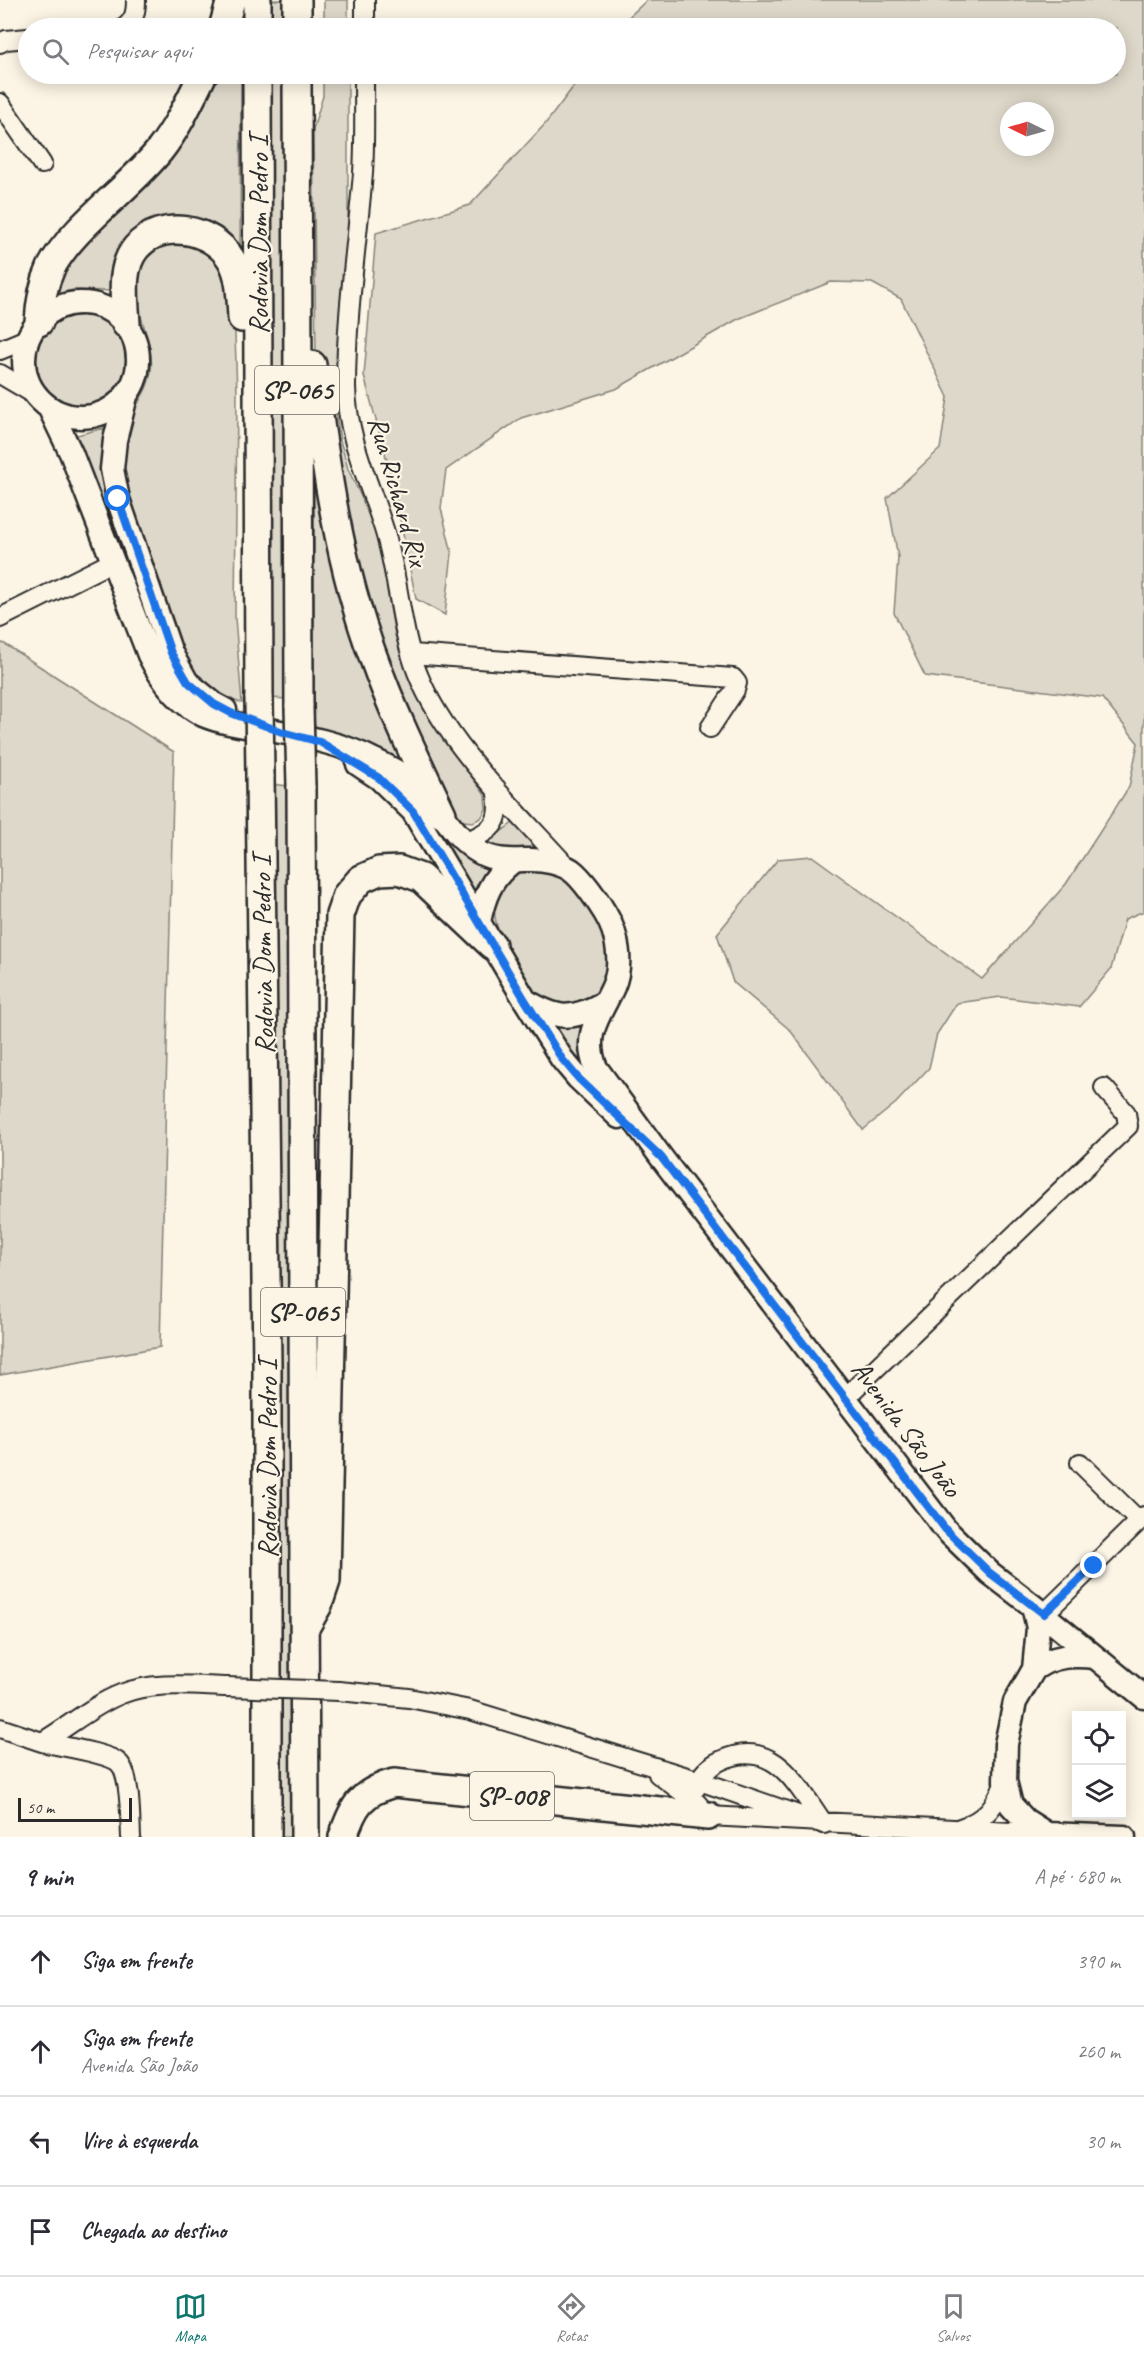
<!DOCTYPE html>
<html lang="pt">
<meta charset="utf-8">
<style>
:root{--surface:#fff;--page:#f2f2f3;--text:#2b2b33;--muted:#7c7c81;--line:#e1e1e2;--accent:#0f766e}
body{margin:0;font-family:Caveat,sans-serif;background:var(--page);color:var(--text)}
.controls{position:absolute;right:18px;bottom:18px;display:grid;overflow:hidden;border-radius:0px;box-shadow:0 3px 15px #0003}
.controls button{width:54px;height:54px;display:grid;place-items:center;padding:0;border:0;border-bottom:2px solid var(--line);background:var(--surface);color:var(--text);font:30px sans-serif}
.compass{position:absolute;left:1000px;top:102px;width:54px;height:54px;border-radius:50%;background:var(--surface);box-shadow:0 3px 15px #0003;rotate:275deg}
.scale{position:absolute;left:18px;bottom:15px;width:114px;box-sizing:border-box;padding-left:6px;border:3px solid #2b2b2b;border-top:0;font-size:16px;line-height:21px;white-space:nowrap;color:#2b2b2b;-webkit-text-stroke:4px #fcf5e5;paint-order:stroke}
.stop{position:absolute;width:18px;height:18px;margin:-14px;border:4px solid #1a73e8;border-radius:50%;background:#fff}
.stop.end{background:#1a73e8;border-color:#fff;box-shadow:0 2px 6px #0008}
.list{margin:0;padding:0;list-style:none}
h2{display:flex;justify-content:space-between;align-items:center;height:78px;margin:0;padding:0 24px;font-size:26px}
h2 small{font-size:20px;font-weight:400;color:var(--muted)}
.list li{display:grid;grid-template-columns:39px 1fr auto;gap:18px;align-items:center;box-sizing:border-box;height:90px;padding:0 24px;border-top:2px solid var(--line)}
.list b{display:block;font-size:22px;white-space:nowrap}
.list p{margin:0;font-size:20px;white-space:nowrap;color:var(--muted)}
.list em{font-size:20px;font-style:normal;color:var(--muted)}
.icon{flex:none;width:33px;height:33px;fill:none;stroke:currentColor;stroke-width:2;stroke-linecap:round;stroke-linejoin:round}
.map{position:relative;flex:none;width:1144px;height:1837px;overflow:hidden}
.search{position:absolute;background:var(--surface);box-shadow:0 3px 15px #0003;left:18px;right:18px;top:18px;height:66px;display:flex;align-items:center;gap:15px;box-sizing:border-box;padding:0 21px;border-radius:33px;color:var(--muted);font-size:22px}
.sheet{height:438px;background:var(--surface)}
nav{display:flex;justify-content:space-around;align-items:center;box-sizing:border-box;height:84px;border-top:2px solid var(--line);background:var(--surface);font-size:16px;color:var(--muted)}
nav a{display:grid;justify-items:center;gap:3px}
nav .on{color:var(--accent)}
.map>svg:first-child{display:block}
.green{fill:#ded8ca;stroke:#84827a;stroke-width:1.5;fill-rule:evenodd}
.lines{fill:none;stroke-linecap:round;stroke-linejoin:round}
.minor-casing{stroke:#2b2b2b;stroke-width:22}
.major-casing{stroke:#2b2b2b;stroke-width:27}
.highway-casing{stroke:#2b2b2b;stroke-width:32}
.minor{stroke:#fcf5e5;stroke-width:18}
.major{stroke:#fcf5e5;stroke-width:22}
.highway{stroke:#fcf5e5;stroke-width:27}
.minor-bridge-casing{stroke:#2b2b2b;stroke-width:22;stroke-linecap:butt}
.highway-bridge-casing{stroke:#2b2b2b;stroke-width:32;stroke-linecap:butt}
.minor-bridge{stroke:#fcf5e5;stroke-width:18}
.highway-bridge{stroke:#fcf5e5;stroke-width:27}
.route{stroke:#1a73e8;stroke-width:8}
.labels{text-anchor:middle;stroke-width:4.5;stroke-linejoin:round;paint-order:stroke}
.shield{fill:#fcf5e5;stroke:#6a6863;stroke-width:1.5}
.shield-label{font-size:27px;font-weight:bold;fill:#2b2b2b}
.street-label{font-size:28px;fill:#2b2b2b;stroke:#fcf5e5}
</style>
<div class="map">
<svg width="1144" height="1837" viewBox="0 0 1144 1837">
<rect width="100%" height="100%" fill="#fcf5e5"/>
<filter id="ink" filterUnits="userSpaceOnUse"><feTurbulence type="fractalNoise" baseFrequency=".0167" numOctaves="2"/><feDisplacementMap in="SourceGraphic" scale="12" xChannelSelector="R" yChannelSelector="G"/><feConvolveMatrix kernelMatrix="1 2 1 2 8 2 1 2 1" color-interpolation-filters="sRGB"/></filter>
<g filter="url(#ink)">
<!-- green -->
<path class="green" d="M 265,0 L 287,0 L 287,28 L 265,28 Z
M 324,0 L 348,0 L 348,28 L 324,28 Z
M 647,0 L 1144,0 L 1144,911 L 1125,919 L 1111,969 L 1079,1007 L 1001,997 L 957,1003 L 937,1034 L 929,1068 L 896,1103 L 863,1130 L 790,1030 L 733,982 L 717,934 L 778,859 L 812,856 L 982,979 L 1066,884 L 1129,787 L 1138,743 L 1102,698 L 925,676 L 894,613 L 898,557 L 887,498 L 940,449 L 948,397 L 901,299 L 872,283 L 831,282 L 738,319 L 616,389 L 521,418 L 446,470 L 441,508 L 452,553 L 445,615 L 416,599 L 392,479 L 364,376 L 376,233 L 470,205 L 546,123 L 583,74 L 1116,74 L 1116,28 L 617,28 ZM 1009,111 L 1045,111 L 1045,147 L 1009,147 Z
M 211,74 L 241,74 L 240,250 C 218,225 197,210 163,218 C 155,219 143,224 137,230 C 131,237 117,279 112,291 L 73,290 L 56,294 L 62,263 Z
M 265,74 L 287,74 L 287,699 L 270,698 Z
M 323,74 L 348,74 L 348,232 L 334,398 L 340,440 L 348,469 L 374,524 L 379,544 L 395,635 L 407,669 L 426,709 L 445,740 L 485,795 L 486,809 L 481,818 L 473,822 L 463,821 L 455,816 L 366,612 L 316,357 L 313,129 L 323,96 Z
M 163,241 L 198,241 L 221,262 L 234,305 L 237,393 L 235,618 L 242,703 L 221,697 L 197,681 L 180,651 L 129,498 C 122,469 121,441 133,413 C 140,398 149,388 151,371 C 155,341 133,312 137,282 C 139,264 149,251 163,241 Z
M36 361a46 46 0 1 1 92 0a46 46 0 1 1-92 0Z
M 104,428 C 99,461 102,495 116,526 C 120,536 127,545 131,555 C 145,592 153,632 164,669 L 73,436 Z
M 314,448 L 410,768 L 314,729 Z
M 3,643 L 174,752 L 160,1347 L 0,1375 L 0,645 Z
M 394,777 L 489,868 L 478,890 L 477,904 Z
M 271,784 L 288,786 L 296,1837 L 275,1837 Z
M 514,822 L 540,852 L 502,851 L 482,846 Z
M 537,869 C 546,871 557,873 564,878 C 575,886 596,911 602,924 C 605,929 605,936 606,942 C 612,972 604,1000 570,1004 C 556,1006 543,1001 533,991 C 516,961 475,915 505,883 C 515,872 523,870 537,869 Z
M 586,1022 L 588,1080 L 551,1027 L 564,1027 Z"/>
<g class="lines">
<defs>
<path id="minor" d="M 124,28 C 134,21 136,13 136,0
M 365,28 L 365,0
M 0,43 L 6,40 L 28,38
M 364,74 C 364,107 365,140 363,173 C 357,244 346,315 346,387 C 347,437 368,479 383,526 C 399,574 399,625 417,672 C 445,744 518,812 569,869
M 0,103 L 42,164
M 0,350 L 29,338
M 0,374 L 34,394
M 0,618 L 112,562
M 412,654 L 733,678 L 737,683 L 735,690 L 710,728
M 464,842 C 496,830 502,821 496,788
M 846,1397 L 1128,1126 L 1126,1113 L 1104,1088
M 1080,1463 L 1139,1521
M 1044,1614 L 1144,1516
M 339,1691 L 409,1698 L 470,1710 L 697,1780 L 824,1824
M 0,1728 L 42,1742 C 68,1727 93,1705 121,1694 C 154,1681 193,1686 227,1687
M 42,1742 C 58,1746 109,1753 119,1763 C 131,1775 130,1820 131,1837
M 658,1774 L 697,1803 L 708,1816 L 1047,1834
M 696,1788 C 698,1777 709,1766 720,1761 C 774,1735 798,1787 824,1824
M 960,1828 C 986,1820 996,1805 1005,1781"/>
<path id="major" d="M24 360a57 57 0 1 1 114 0a57 57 0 1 1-114 0Z
M 126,396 L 115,440 L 112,469 L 118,499 L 171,653 L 187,682 L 214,704 L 225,710
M 49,407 L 71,453 L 149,655 C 161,679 179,703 203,715 C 224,724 248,726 270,730 C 304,736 343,744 374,760 C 389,767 405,775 417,786 C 440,806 452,836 479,852 C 496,862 513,860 532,860 C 544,860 560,863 571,870 C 582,878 598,901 605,913 C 618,934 623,964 613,987 C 600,1016 582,1034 596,1068 L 661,1157 L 946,1530 L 990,1573 L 1033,1606 L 1144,1697
M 358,764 L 379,778 L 413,811 L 525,1000 L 562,1059 L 578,1078 L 619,1117
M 479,922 C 484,897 491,878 512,862
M 526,1001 C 557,1019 570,1021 602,1004
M 1033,1606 L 1038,1628 L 1034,1669 L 1015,1702 L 1006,1744 L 1005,1781 L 1011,1805 L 1025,1820 L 1047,1834 L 1124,1837
M 1034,1669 C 1054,1655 1072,1655 1095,1657"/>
<path id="highway" d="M 257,0 L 257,28
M 223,28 L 231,0
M 297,28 L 297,0
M 257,74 L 259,699
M 297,74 L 299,707
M 39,322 C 40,303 43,285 51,268 C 72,227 130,188 160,150 C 178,127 190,100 203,74
M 126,324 C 125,301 119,268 136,248 C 161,218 212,228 231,259 C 241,275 241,299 242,318
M 312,365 C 325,464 339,566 374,659 C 393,712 418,763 442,814
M 260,775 L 267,1365 L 267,1837
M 301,786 L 305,1837
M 306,1626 L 318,1605 L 326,1581 L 340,915 L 347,895 L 361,879 L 379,871 L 399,870 L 421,878 L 492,945
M 343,1837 C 353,1806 361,1792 394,1783 L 708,1816"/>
</defs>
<!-- minor casing -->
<use href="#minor" class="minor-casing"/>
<!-- major casing -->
<use href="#major" class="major-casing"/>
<!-- highway casing -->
<use href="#highway" class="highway-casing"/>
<!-- minor -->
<use href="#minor" class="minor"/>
<!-- major -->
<use href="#major" class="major"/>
<!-- highway -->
<use href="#highway" class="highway"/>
<defs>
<path id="minor-bridge" d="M 227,1687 L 339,1691"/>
<path id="highway-bridge" d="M 259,699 L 260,775
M 299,707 L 301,786"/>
</defs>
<!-- minor-bridge casing -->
<use href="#minor-bridge" class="minor-bridge-casing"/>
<!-- highway-bridge casing -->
<use href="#highway-bridge" class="highway-bridge-casing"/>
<!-- minor-bridge -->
<use href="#minor-bridge" class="minor-bridge"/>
<!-- highway-bridge -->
<use href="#highway-bridge" class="highway-bridge"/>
</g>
</g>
<g class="lines" filter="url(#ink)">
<!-- route -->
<path class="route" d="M 118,499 L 171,653 L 188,682 L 214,704 L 231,713 L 282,732 L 320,742 L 379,778 L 413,811 L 525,1000 L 562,1059 L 578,1078 L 661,1157 L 946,1530 L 990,1573 L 1044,1614 L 1094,1566"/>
</g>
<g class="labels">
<!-- shield labels -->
<g class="shield">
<rect x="255" y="366" width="84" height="48" rx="4.5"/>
<rect x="261" y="1288" width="84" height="48" rx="4.5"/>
<rect x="470" y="1772" width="84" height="48" rx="4.5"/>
</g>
<g class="shield-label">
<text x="297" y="399">SP-065</text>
<text x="303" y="1321">SP-065</text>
<text x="512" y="1805">SP-008</text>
</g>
<!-- street labels -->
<g class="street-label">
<text transform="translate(258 235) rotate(-90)" y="10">Rodovia Dom Pedro I</text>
<text transform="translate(399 491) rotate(74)" y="10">Rua Richard Rix</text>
<text transform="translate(262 955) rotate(-91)" y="10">Rodovia Dom Pedro I</text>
<text transform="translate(907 1428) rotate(53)" y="10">Avenida São João</text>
<text transform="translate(267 1459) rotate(-90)" y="10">Rodovia Dom Pedro I</text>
</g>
</g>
</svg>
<div class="controls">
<button><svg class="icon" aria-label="locate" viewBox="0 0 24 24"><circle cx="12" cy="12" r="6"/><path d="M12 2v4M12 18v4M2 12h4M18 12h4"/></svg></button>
<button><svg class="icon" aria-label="layers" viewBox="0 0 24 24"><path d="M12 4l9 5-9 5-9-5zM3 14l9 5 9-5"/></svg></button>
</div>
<svg class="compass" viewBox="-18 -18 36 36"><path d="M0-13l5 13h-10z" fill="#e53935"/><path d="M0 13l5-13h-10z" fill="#7c7c81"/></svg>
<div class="scale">50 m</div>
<div class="stop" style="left:118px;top:499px"></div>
<div class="stop end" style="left:1094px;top:1566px"></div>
<div class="search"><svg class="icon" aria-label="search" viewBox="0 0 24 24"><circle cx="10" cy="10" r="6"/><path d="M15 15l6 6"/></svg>Pesquisar aqui</div>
</div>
<section class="sheet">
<h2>9 min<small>A pé · 680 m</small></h2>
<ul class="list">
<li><svg class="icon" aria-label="ahead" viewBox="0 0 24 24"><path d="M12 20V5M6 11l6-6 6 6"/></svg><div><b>Siga em frente</b></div><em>390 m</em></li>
<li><svg class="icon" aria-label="ahead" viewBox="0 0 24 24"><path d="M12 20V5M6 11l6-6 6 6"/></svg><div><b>Siga em frente</b><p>Avenida São João</p></div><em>260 m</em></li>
<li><svg class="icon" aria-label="left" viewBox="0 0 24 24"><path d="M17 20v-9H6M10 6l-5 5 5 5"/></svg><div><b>Vire à esquerda</b></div><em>30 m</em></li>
<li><svg class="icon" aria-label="arrive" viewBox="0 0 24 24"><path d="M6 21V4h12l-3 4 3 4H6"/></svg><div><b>Chegada ao destino</b></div></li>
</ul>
</section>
<nav>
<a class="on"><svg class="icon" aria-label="map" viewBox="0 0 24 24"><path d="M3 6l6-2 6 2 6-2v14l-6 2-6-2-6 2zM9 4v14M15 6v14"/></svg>Mapa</a>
<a><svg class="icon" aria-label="directions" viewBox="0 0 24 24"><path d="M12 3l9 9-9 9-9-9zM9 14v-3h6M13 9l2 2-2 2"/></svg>Rotas</a>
<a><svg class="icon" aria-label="saved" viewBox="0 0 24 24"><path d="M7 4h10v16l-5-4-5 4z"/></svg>Salvos</a>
</nav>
